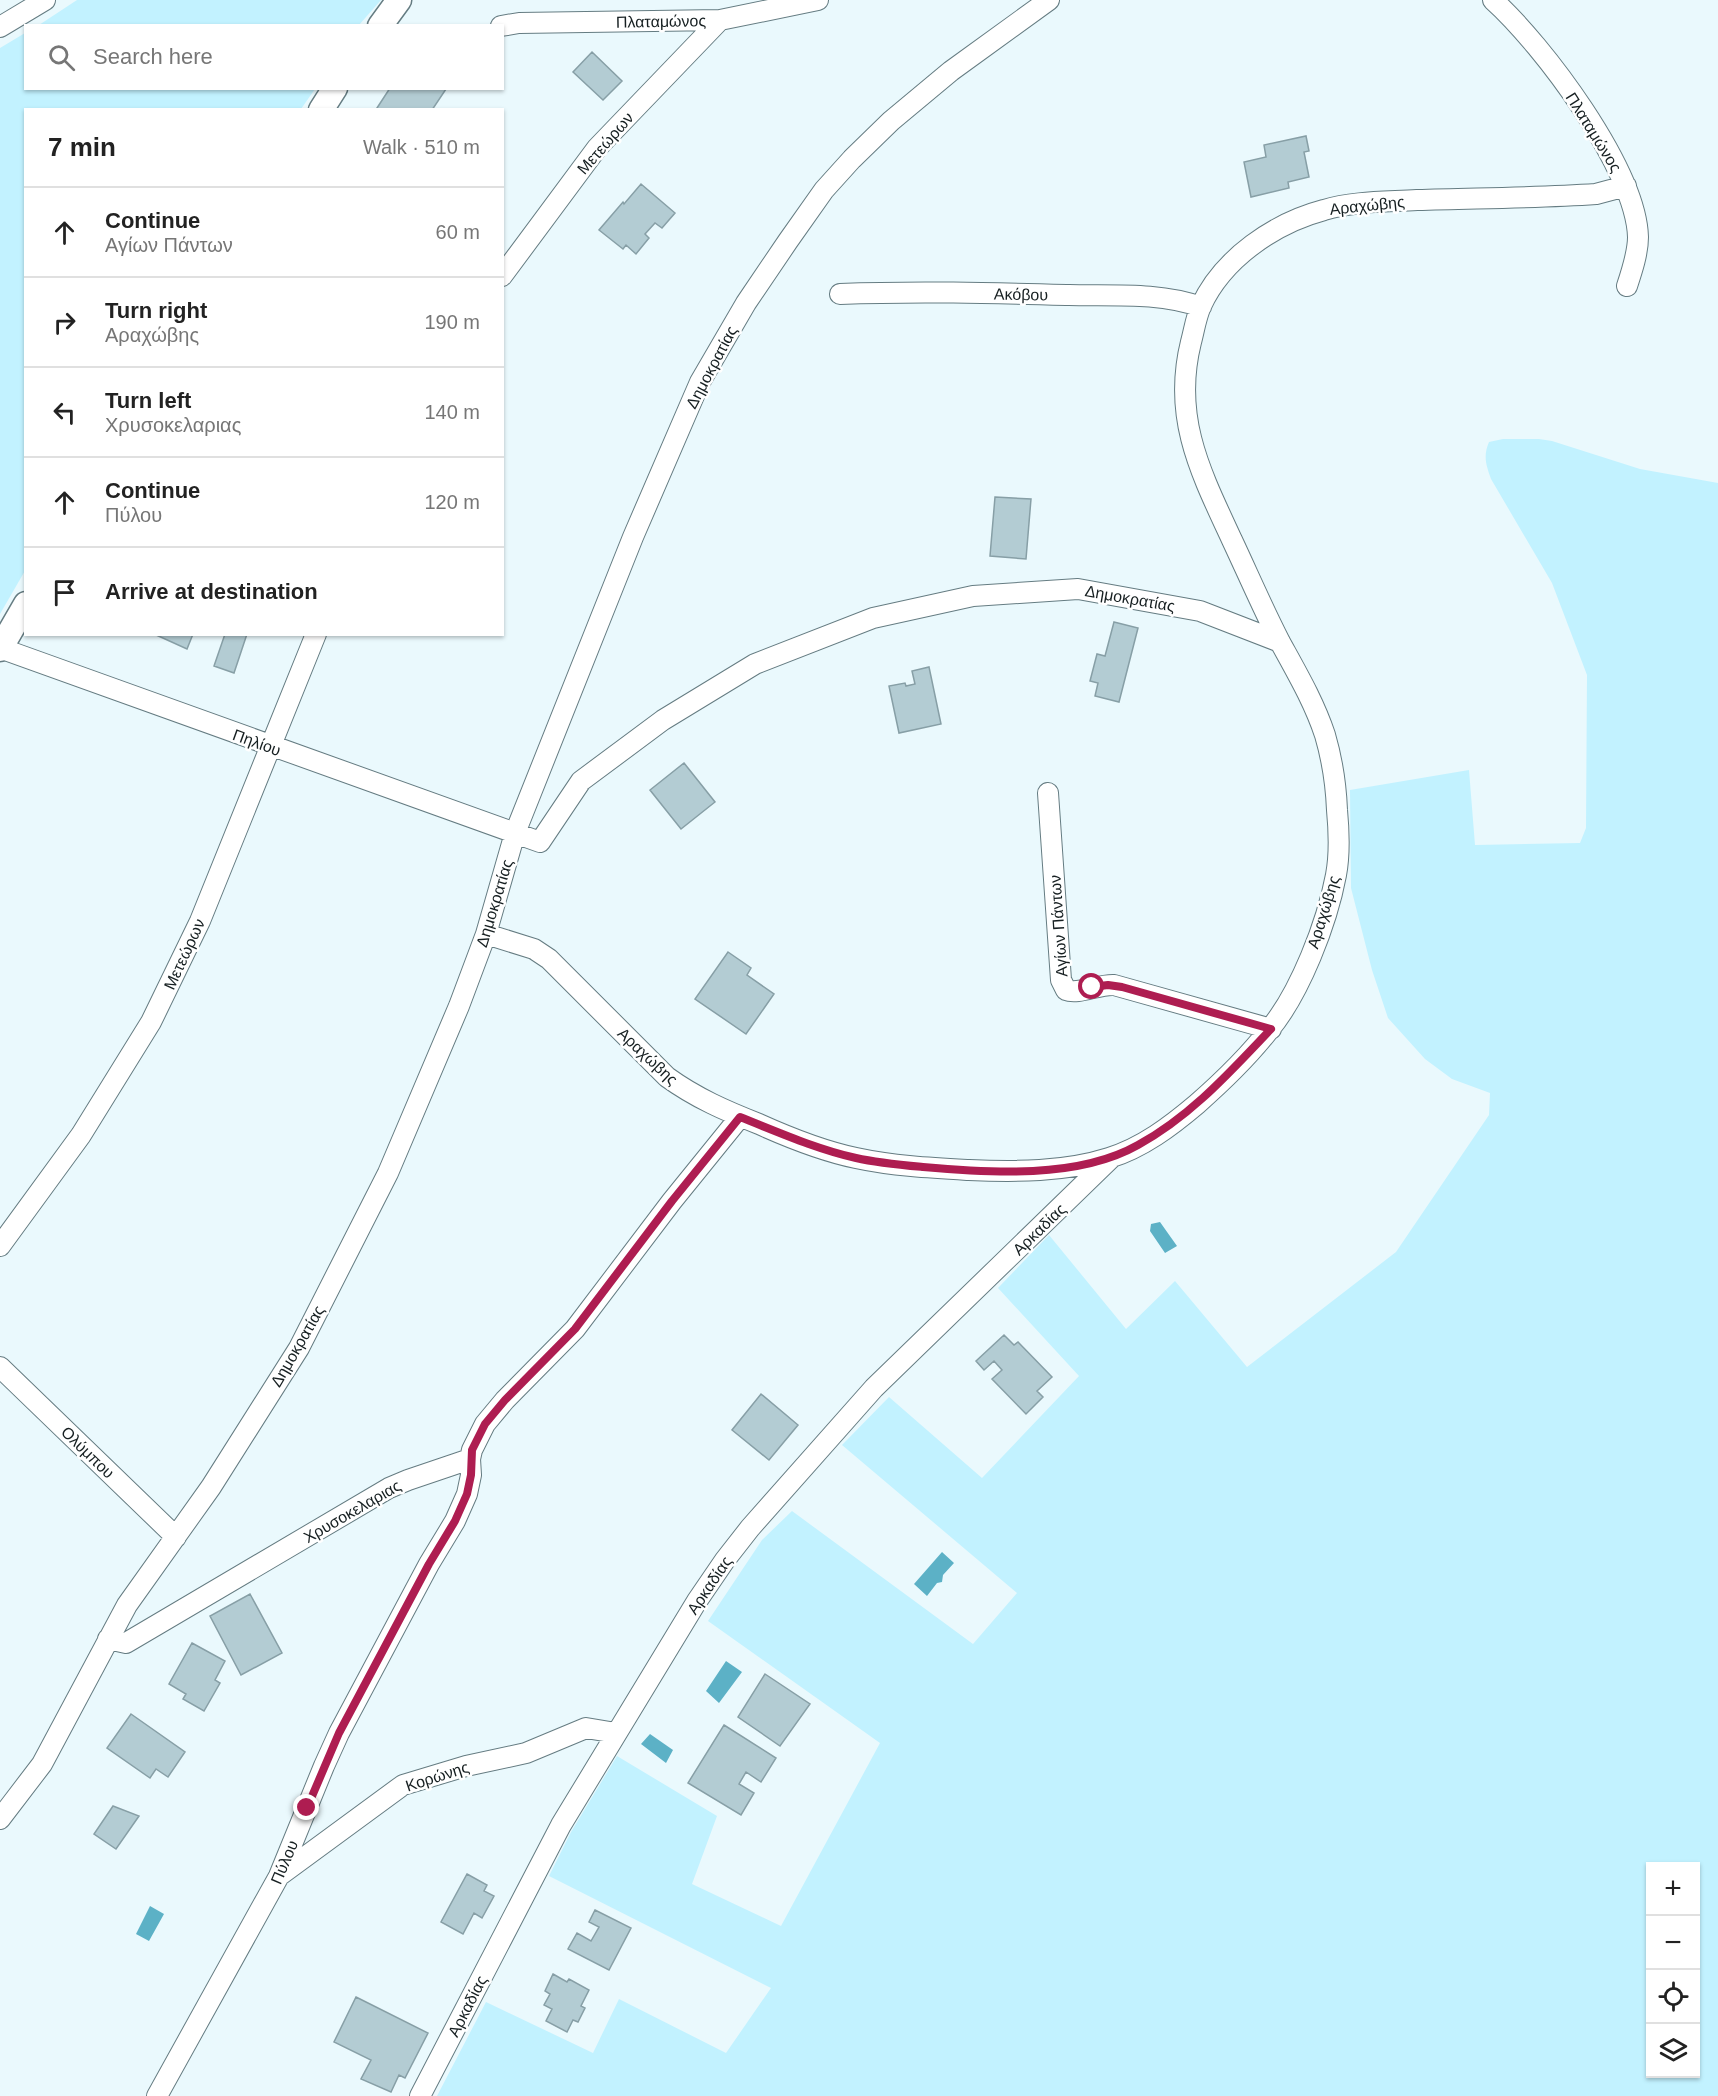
<!DOCTYPE html>
<meta charset="utf-8">
<style>
:root{--surface:#fff;--page:#f6f6f6;--text:#222;--muted:#767676;--line:#e0e0e0}
body{margin:0;font-family:Arial,sans-serif;background:var(--page);color:var(--text)}
.controls{position:absolute;right:18px;bottom:18px;display:grid;overflow:hidden;border-radius:0px;box-shadow:0 2px 4px #0004}
.controls button{width:54px;height:54px;display:grid;place-items:center;padding:0;border:0;border-bottom:2px solid var(--line);background:var(--surface);color:var(--text);font:30px sans-serif}
.stop{position:absolute;width:18px;height:18px;margin:-14px;border:4px solid #ae1d51;border-radius:50%;background:#fff}
.stop.end{background:#ae1d51;border-color:#fff;box-shadow:0 2px 6px #0008}
.list{margin:0;padding:0;list-style:none}
h2{display:flex;justify-content:space-between;align-items:center;height:78px;margin:0;padding:0 24px;font-size:26px}
h2 small{font-size:20px;font-weight:400;color:var(--muted)}
.list li{display:grid;grid-template-columns:39px 1fr auto;gap:18px;align-items:center;box-sizing:border-box;height:90px;padding:0 24px;border-top:2px solid var(--line)}
.list b{display:block;font-size:22px;white-space:nowrap}
.list p{margin:0;font-size:20px;white-space:nowrap;color:var(--muted)}
.list em{font-size:20px;font-style:normal;color:var(--muted)}
.icon{flex:none;width:33px;height:33px;fill:none;stroke:currentColor;stroke-width:2;stroke-linecap:round;stroke-linejoin:round}
.map{position:relative;flex:none;width:1718px;height:2096px;overflow:hidden}
.search{position:absolute;background:var(--surface);box-shadow:0 2px 4px #0004;left:24px;top:24px;width:480px;height:66px;display:flex;align-items:center;gap:15px;box-sizing:border-box;padding:0 21px;border-radius:0px;color:var(--muted);font-size:22px}
.panel{position:absolute;background:var(--surface);box-shadow:0 2px 4px #0004;left:24px;top:108px;width:480px;height:528px;border-radius:0px}
.map>svg:first-child{display:block}
.green{fill:#c2f2ff;fill-rule:evenodd}
.water{fill:#5cb1c6}
.building{fill:#b3ccd3;stroke:#879fa6;stroke-width:1.5}
.lines{fill:none;stroke-linecap:round;stroke-linejoin:round}
.minor-casing{stroke:#657c82;stroke-width:22}
.tertiary-casing{stroke:#657c82;stroke-width:27}
.minor{stroke:#fff;stroke-width:20}
.tertiary{stroke:#fff;stroke-width:24}
.route{stroke:#ae1d51;stroke-width:8}
.labels{text-anchor:middle;stroke-width:5;stroke-linejoin:round;paint-order:stroke}
.street-label{font-size:16px;fill:#161f21;stroke:#fff}
</style>
<div class="map">
<svg width="1718" height="2096" viewBox="0 0 1718 2096">
<rect width="100%" height="100%" fill="#eaf9fd"/>
<!-- green -->
<path class="green" d="M 77,0 L 381,0 L 359,25 L 39,25 Z
M 25,33 L 26,88 L 315,89 L 301,109 L 26,110 L 26,569 L 0,614 L 0,48 Z
M 1503,439 L 1539,439 L 1552,441 L 1640,469 L 1718,483 L 1718,2096 L 437,2096 L 486,2002 L 593,2053 L 619,1999 L 726,2053 L 771,1988 L 549,1876 L 571,1832 L 617,1756 L 717,1816 L 692,1884 L 781,1926 L 880,1743 L 708,1621 L 762,1540 L 792,1511 L 973,1644 L 1017,1593 L 842,1445 L 889,1397 L 982,1478 L 1079,1376 L 998,1288 L 1049,1235 L 1126,1329 L 1175,1281 L 1247,1367 L 1396,1252 L 1489,1115 L 1490,1093 L 1452,1079 L 1425,1059 L 1388,1018 L 1372,970 L 1351,888 L 1350,790 L 1469,770 L 1475,845 L 1580,843 L 1586,828 L 1587,675 L 1552,583 L 1491,479 C 1486,465 1483,456 1489,442 ZM 1696,1866 L 1696,2074 L 1650,2074 L 1650,1866 Z"/>
<!-- water -->
<path class="water" d="M 1160,1222 L 1177,1246 L 1165,1253 L 1150,1231 L 1151,1224 Z
M 942,1552 L 954,1563 L 943,1575 L 942,1582 L 937,1583 L 927,1596 L 914,1584 Z
M 726,1661 L 742,1672 L 719,1703 L 706,1691 Z
M 650,1734 L 673,1750 L 666,1763 L 641,1744 Z
M 150,1906 L 164,1914 L 149,1941 L 136,1934 Z"/>
<!-- building -->
<path class="building" d="M 592,52 L 622,81 L 603,100 L 573,72 Z
M 390,88 L 445,88 L 446,89 L 432,110 L 379,110 L 377,108 Z
M 1306,136 L 1309,151 L 1304,152 L 1309,177 L 1288,182 L 1289,188 L 1251,197 L 1244,162 L 1266,157 L 1264,145 Z
M 641,184 L 675,213 L 662,228 L 655,223 L 645,234 L 649,238 L 636,254 L 626,245 L 623,249 L 599,230 L 623,202 L 624,204 Z
M 995,497 L 1031,499 L 1026,559 L 990,556 Z
M 1114,622 L 1138,628 L 1119,702 L 1095,696 L 1098,683 L 1090,681 L 1097,654 L 1105,656 Z
M 154,634 L 193,634 L 187,649 Z
M 225,634 L 247,634 L 234,673 L 214,666 Z
M 929,667 L 941,724 L 899,733 L 889,686 L 905,683 L 906,686 L 915,684 L 912,671 Z
M 684,763 L 715,802 L 681,829 L 650,790 Z
M 728,952 L 751,968 L 747,975 L 774,994 L 746,1034 L 695,999 Z
M 1004,1335 L 1014,1345 L 1018,1342 L 1052,1377 L 1037,1391 L 1043,1397 L 1026,1414 L 992,1379 L 1002,1370 L 994,1361 L 984,1370 L 976,1361 Z
M 761,1394 L 798,1425 L 769,1460 L 732,1430 Z
M 250,1594 L 282,1653 L 241,1675 L 210,1616 Z
M 192,1643 L 225,1661 L 215,1680 L 220,1683 L 204,1711 L 183,1699 L 186,1694 L 169,1684 Z
M 765,1674 L 810,1704 L 780,1746 L 738,1717 Z
M 131,1714 L 185,1752 L 168,1777 L 156,1769 L 150,1778 L 107,1748 Z
M 724,1725 L 776,1758 L 761,1782 L 746,1772 L 739,1784 L 754,1793 L 741,1815 L 688,1783 Z
M 113,1806 L 139,1816 L 116,1849 L 94,1834 Z
M 467,1874 L 487,1885 L 484,1891 L 494,1896 L 482,1918 L 474,1913 L 463,1934 L 441,1922 Z
M 595,1910 L 631,1928 L 609,1970 L 568,1949 L 577,1933 L 591,1941 L 599,1927 L 589,1922 Z
M 553,1974 L 567,1982 L 569,1979 L 589,1990 L 581,2006 L 585,2008 L 578,2022 L 573,2020 L 567,2032 L 546,2021 L 552,2009 L 544,2005 L 550,1994 L 545,1991 Z
M 356,1997 L 428,2033 L 405,2078 L 399,2075 L 391,2092 L 361,2079 L 371,2060 L 334,2042 Z"/>
<g class="lines">
<defs>
<path id="minor" d="M 1493,0 C 1543,45 1636,169 1638,237 C 1638,253 1632,271 1627,286
M 501,26 L 519,23 L 720,20 L 818,0
M 0,27 L 45,0
M 502,276 L 597,148 L 720,20
M 840,294 C 917,291 992,293 1069,295 C 1112,296 1160,292 1201,307
M 0,648 L 540,842 L 581,781 L 663,720 L 755,664 L 873,618 L 973,596 L 1078,589 L 1200,611 L 1280,642
M 1048,793 L 1061,980 L 1066,990 C 1078,995 1099,984 1114,985 L 1271,1029
M 486,934 L 534,949 L 549,959 L 667,1077 C 696,1098 726,1111 759,1124 C 790,1138 823,1151 856,1158 C 893,1166 932,1168 969,1170 C 1015,1172 1065,1172 1109,1158 C 1142,1148 1171,1126 1197,1104 C 1222,1082 1248,1057 1269,1030 C 1300,993 1327,923 1336,875 C 1340,854 1339,831 1337,810 C 1336,785 1332,759 1325,735 C 1314,702 1297,673 1280,642 C 1263,609 1248,574 1232,540 C 1201,473 1172,418 1191,342 C 1194,331 1196,317 1201,306 C 1223,258 1275,223 1324,210 C 1354,201 1386,202 1417,200 C 1477,198 1537,198 1596,194 L 1626,186
M 0,1246 L 81,1135 L 151,1022 L 200,921 L 316,634
M 0,1367 L 176,1537
M 108,1639 L 126,1643 L 389,1488 L 408,1480 L 470,1459 L 472,1450 L 485,1424 L 505,1400 L 575,1329 L 672,1201 L 740,1117
M 0,1819 L 42,1764 L 127,1605 L 211,1487 L 299,1348 L 388,1173 L 459,1006 L 486,934 L 515,833 L 633,537 L 700,382 L 746,303 L 788,241 L 824,190 L 852,159 L 891,121 L 951,71 L 1049,0
M 279,1876 L 403,1785 L 466,1766 L 526,1753 L 586,1728 L 616,1733
M 157,2096 L 279,1876 L 324,1766 L 339,1733 L 429,1564 L 455,1521 L 467,1494 L 471,1475 L 470,1459
M 420,2096 L 561,1825 L 697,1601 L 725,1560 L 750,1528 L 874,1388 L 1111,1158"/>
<path id="tertiary" d="M 380,26 L 399,0
M 321,110 L 335,88
M 0,649 L 26,604"/>
</defs>
<!-- minor casing -->
<use href="#minor" class="minor-casing"/>
<!-- tertiary casing -->
<use href="#tertiary" class="tertiary-casing"/>
<!-- minor -->
<use href="#minor" class="minor"/>
<!-- tertiary -->
<use href="#tertiary" class="tertiary"/>
</g>
<g class="lines">
<!-- route -->
<path class="route" d="M 307,1808 L 339,1733 L 429,1564 L 455,1521 L 467,1494 L 471,1475 L 472,1450 L 485,1424 L 505,1400 L 575,1329 L 672,1201 L 740,1117 C 778,1132 816,1149 856,1158 C 878,1163 901,1165 923,1167 C 990,1173 1078,1179 1138,1145 C 1191,1116 1230,1072 1271,1029 L 1122,987 L 1108,985 L 1092,987"/>
</g>
<g class="labels">
<!-- street labels -->
<g class="street-label">
<text transform="translate(661 21) rotate(-1)" y="6">Πλαταμώνος</text>
<text transform="translate(1594 132) rotate(58)" y="6">Πλαταμώνος</text>
<text transform="translate(605 143) rotate(-49)" y="6">Μετεώρων</text>
<text transform="translate(1367 205) rotate(-6)" y="6">Αραχώβης</text>
<text transform="translate(1021 294) rotate(1)" y="6">Ακόβου</text>
<text transform="translate(711 367) rotate(-62)" y="6">Δημοκρατίας</text>
<text transform="translate(1130 598) rotate(10)" y="6">Δημοκρατίας</text>
<text transform="translate(257 742) rotate(20)" y="6">Πηλίου</text>
<text transform="translate(494 903) rotate(-73)" y="6">Δημοκρατίας</text>
<text transform="translate(1323 912) rotate(-73)" y="6">Αραχώβης</text>
<text transform="translate(1058 926) rotate(-94)" y="6">Αγίων Πάντων</text>
<text transform="translate(184 954) rotate(-65)" y="6">Μετεώρων</text>
<text transform="translate(648 1056) rotate(43)" y="6">Αραχώβης</text>
<text transform="translate(1039 1229) rotate(-44)" y="6">Αρκαδίας</text>
<text transform="translate(297 1346) rotate(-60)" y="6">Δημοκρατίας</text>
<text transform="translate(88 1452) rotate(44)" y="6">Ολύμπου</text>
<text transform="translate(352 1511) rotate(-30)" y="6">Χρυσοκελαριας</text>
<text transform="translate(709 1585) rotate(-56)" y="6">Αρκαδίας</text>
<text transform="translate(437 1776) rotate(-18)" y="6">Κορώνης</text>
<text transform="translate(284 1862) rotate(-67)" y="6">Πύλου</text>
<text transform="translate(467 2006) rotate(-63)" y="6">Αρκαδίας</text>
</g>
</g>
</svg>
<div class="controls">
<button>+</button>
<button>−</button>
<button><svg class="icon" aria-label="locate" viewBox="0 0 24 24"><circle cx="12" cy="12" r="6"/><path d="M12 2v4M12 18v4M2 12h4M18 12h4"/></svg></button>
<button><svg class="icon" aria-label="layers" viewBox="0 0 24 24"><path d="M12 4l9 5-9 5-9-5zM3 14l9 5 9-5"/></svg></button>
</div>
<div class="stop" style="left:1092px;top:987px"></div>
<div class="stop end" style="left:307px;top:1808px"></div>
<div class="search"><svg class="icon" aria-label="search" viewBox="0 0 24 24"><circle cx="10" cy="10" r="6"/><path d="M15 15l6 6"/></svg>Search here</div>
<section class="panel">
<h2>7 min<small>Walk · 510 m</small></h2>
<ul class="list">
<li><svg class="icon" aria-label="ahead" viewBox="0 0 24 24"><path d="M12 20V5M6 11l6-6 6 6"/></svg><div><b>Continue</b><p>Αγίων Πάντων</p></div><em>60 m</em></li>
<li><svg class="icon" aria-label="right" viewBox="0 0 24 24"><path d="M7 20v-9h11M14 6l5 5-5 5"/></svg><div><b>Turn right</b><p>Αραχώβης</p></div><em>190 m</em></li>
<li><svg class="icon" aria-label="left" viewBox="0 0 24 24"><path d="M17 20v-9H6M10 6l-5 5 5 5"/></svg><div><b>Turn left</b><p>Χρυσοκελαριας</p></div><em>140 m</em></li>
<li><svg class="icon" aria-label="ahead" viewBox="0 0 24 24"><path d="M12 20V5M6 11l6-6 6 6"/></svg><div><b>Continue</b><p>Πύλου</p></div><em>120 m</em></li>
<li><svg class="icon" aria-label="arrive" viewBox="0 0 24 24"><path d="M6 21V4h12l-3 4 3 4H6"/></svg><div><b>Arrive at destination</b></div></li>
</ul>
</section>
</div>
